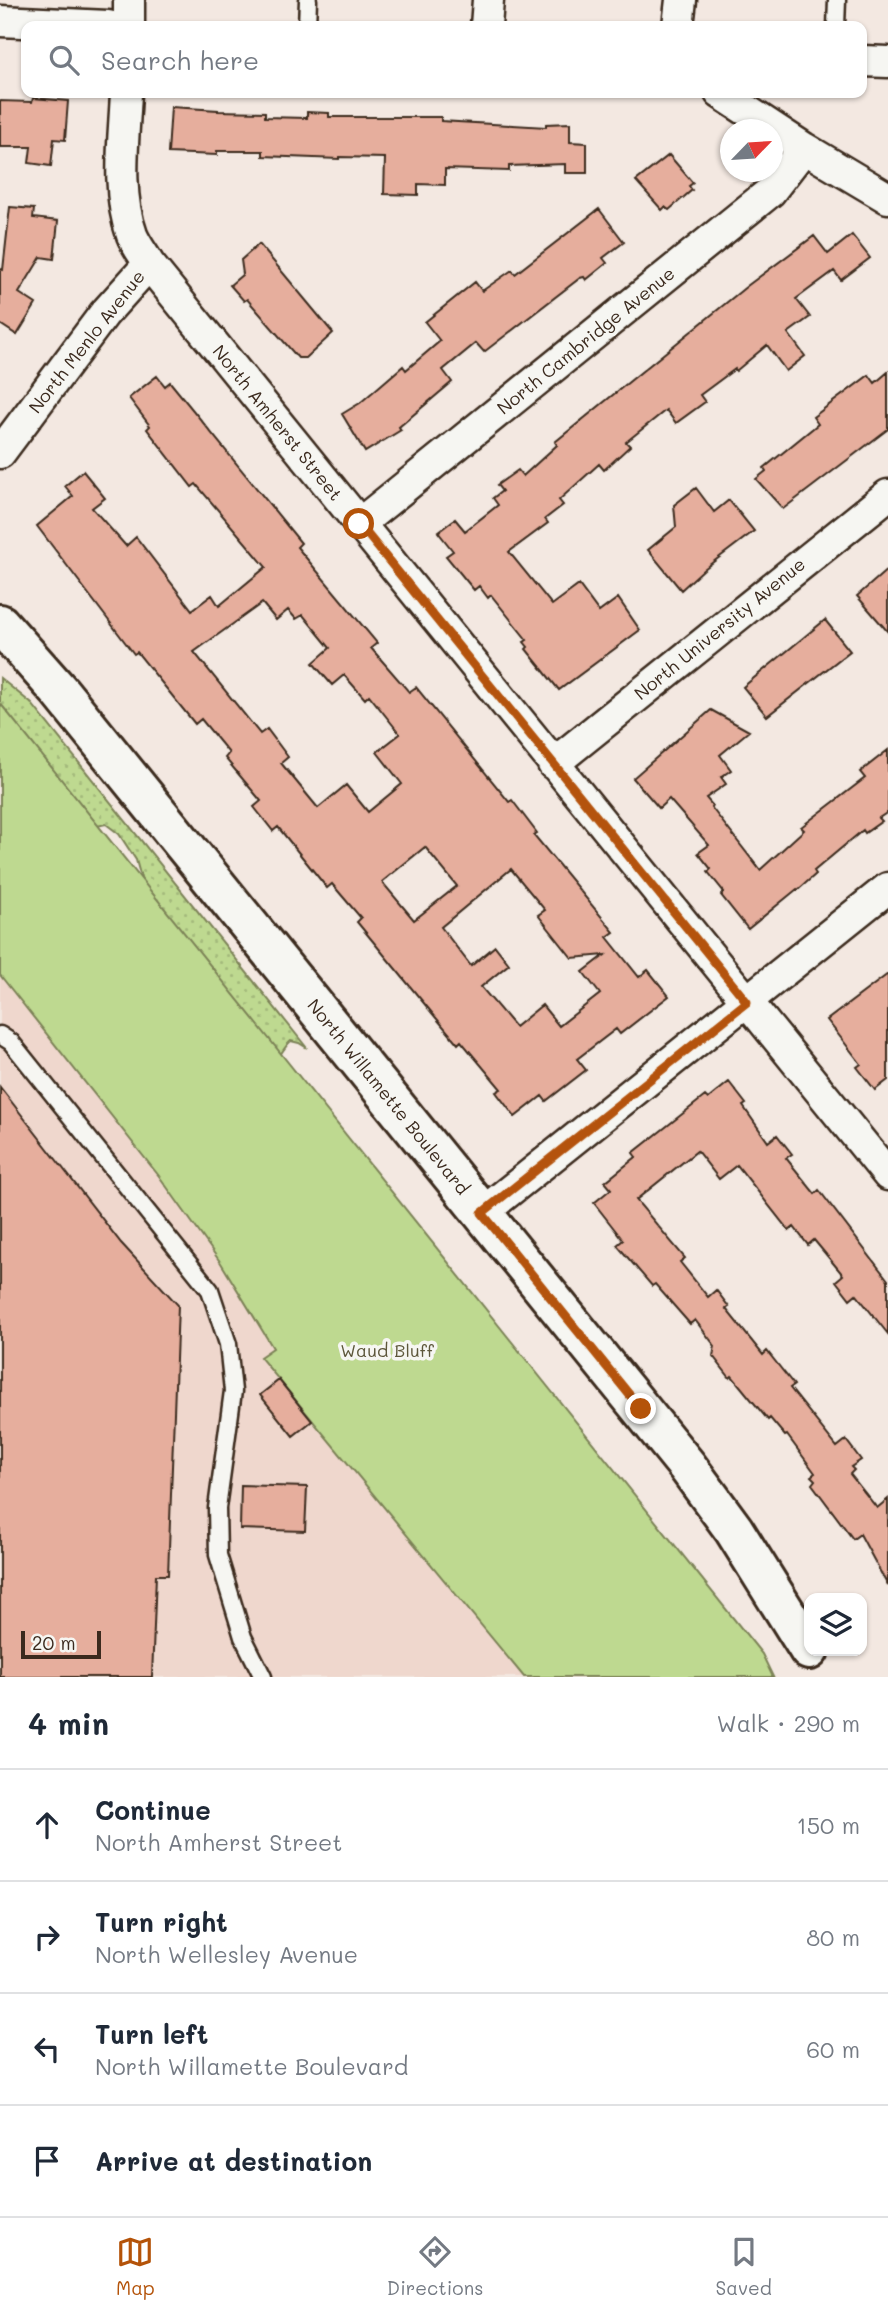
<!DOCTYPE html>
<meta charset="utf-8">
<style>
:root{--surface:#fff;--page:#f6f6f7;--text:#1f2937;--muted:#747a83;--line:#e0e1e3;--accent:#b45309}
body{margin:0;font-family:Mali,sans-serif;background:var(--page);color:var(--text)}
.controls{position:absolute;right:21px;bottom:21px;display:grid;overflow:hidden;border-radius:14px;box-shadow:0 2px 5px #0004}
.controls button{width:63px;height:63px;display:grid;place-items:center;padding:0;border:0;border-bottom:2px solid var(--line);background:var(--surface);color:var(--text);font:35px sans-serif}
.compass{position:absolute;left:720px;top:119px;width:63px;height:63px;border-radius:50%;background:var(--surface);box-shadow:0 2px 5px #0004;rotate:65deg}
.scale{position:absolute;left:21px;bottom:18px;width:80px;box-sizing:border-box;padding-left:7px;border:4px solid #3b2a1e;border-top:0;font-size:19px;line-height:24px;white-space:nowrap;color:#3b2a1e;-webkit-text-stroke:5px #f6f6f2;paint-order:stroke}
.stop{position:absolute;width:21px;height:21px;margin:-16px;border:5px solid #b45309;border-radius:50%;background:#fff}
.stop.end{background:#b45309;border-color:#fff;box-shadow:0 2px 7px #0008}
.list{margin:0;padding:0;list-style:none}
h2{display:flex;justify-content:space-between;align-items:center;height:91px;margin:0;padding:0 28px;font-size:30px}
h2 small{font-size:23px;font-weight:400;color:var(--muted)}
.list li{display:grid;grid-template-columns:46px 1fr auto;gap:21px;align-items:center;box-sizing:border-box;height:112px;padding:0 28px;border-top:2px solid var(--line)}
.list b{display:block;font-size:26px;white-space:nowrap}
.list p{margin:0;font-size:23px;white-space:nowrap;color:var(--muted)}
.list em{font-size:23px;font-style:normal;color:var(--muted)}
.icon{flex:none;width:38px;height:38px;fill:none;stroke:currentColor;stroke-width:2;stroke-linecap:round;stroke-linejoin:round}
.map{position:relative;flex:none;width:888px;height:1677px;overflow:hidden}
.search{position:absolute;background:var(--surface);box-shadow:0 2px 5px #0004;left:21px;right:21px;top:21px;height:77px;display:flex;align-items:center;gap:18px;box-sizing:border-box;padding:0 24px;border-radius:14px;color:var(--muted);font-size:26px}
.sheet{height:539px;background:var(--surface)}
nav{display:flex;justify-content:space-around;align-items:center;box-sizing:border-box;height:98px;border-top:2px solid var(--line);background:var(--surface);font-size:19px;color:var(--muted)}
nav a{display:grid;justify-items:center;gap:4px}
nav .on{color:var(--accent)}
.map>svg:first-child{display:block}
.built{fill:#efd7cd}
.grass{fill:url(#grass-dots);stroke:#7c8257;stroke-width:2}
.park{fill:#bed990;stroke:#7c8257;stroke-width:2}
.building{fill:#e6ae9d;stroke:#3b2a1e;stroke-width:2;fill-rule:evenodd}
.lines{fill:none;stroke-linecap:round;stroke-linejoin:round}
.lane-casing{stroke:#3b2a1e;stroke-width:21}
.street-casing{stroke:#3b2a1e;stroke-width:35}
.secondary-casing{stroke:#3b2a1e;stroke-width:44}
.lane{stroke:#f6f6f2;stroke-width:16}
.street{stroke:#f6f6f2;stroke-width:30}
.secondary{stroke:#f6f6f2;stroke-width:38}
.route{stroke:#b45309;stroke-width:9}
.labels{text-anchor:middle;stroke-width:7;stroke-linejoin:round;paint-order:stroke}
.street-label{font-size:18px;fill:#3b2a1e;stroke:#f6f6f2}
.park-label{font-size:18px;fill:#5c563a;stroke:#f6f6f2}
</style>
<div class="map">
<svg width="888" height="1677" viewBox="0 0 888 1677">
<defs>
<pattern id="grass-dots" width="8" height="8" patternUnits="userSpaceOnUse" patternTransform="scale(1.75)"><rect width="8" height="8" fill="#bed990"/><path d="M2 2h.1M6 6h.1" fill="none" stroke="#a4ba7c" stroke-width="1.8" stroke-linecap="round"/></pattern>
</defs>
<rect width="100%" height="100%" fill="#f3e8e1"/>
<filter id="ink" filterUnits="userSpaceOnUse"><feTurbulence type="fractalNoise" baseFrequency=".0143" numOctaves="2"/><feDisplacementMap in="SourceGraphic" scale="14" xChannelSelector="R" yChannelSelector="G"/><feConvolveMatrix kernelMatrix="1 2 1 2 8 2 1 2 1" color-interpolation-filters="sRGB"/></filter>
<g filter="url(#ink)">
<!-- built -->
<path class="built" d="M 0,975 L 159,1176 L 221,1263 L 273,1348 L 261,1357 L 524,1677 L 0,1677 Z"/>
<!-- grass -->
<path class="grass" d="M 0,678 L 32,704 L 307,1048 L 299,1043 L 291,1041 C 283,1048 280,1057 273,1065 L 147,900 L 136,860 L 119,834 L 106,824 L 97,826 L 0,757 Z"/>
<!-- park -->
<path class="park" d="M 0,703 L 762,1654 L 773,1677 L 524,1677 L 260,1357 L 273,1348 L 221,1263 L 159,1176 L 0,975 Z"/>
<!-- building -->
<path class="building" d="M 33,98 L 68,101 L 65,140 L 54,139 L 51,166 L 29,163 L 31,147 L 0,147 L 0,101 L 32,102 Z
M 171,107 L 218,110 L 218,111 L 265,112 L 265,117 L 307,118 L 307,112 L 329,113 L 329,117 L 441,117 L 441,121 L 546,127 L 546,124 L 570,123 L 570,142 L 587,143 L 587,173 L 565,173 L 565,164 L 509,166 L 509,171 L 445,169 L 445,185 L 418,184 L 418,195 L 384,194 L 385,158 L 339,157 L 339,159 L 263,156 L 263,151 L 217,151 L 217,155 L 168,153 Z
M 669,155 L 693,183 L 689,186 L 692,190 L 669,210 L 665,207 L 662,210 L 636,181 Z
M 10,207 L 34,209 L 33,218 L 58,221 L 54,259 L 41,257 L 19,293 L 36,304 L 17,335 L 0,324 L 0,269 L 3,270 Z
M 599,209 L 624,242 L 603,258 L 607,263 L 586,280 L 584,277 L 580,278 L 484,352 L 476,343 L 443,370 L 452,382 L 399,427 L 401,430 L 365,452 L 342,414 L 360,403 L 403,366 L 406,370 L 440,341 L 425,322 L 475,282 L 482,291 L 512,270 L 515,274 Z
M 852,235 L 870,258 L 841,280 L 834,271 L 796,299 L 810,317 L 788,333 L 805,356 L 786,371 L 767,345 L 736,371 L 735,369 L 700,395 L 705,402 L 676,423 L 666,410 L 626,442 L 630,446 L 604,470 L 599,464 L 559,500 L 563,505 L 545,519 L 548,523 L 509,552 L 552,605 L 579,585 L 599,612 L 618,598 L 640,630 L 559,690 L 526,649 L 528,647 L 524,642 L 527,640 L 491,595 L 488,598 L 479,586 L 474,590 L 446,556 L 453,551 L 438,532 L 455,519 L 465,531 L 498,505 L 493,498 L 502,491 L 497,485 L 518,470 L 523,476 L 557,445 L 555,442 L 747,286 L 814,236 L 828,254 Z
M 259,244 L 333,333 L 306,358 L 298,358 L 247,299 L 244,301 L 230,285 L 243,274 L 241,260 Z
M 888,372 L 888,429 L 783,509 L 756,479 L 766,471 L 764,468 L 818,424 L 813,417 L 869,375 L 875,383 Z
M 157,376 L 165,386 L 170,382 L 301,543 L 297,547 L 377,643 L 371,648 L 409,692 L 416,687 L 509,802 L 512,800 L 537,833 L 534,835 L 614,932 L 607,937 L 639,977 L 648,970 L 669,996 L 620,1034 L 616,1029 L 577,1059 L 586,1070 L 546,1101 L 542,1096 L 515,1117 L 496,1092 L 501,1089 L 461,1041 L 458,1044 L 432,1013 L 357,922 L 361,918 L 332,884 L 327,888 L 278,827 L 273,831 L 254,807 L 261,801 L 225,758 L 229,753 L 201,719 L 195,724 L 137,652 L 134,654 L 37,526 L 73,496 L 65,486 L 83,471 L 105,498 L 92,508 L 126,546 L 136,537 L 192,610 L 212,595 L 219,606 L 266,567 L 196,484 L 192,487 L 147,429 L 150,426 L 129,398 ZM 262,603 L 276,620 L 288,610 L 296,619 L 303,615 L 330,648 L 313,663 L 332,685 L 344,675 L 365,699 L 369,695 L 400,734 L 377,752 L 402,784 L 368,812 L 346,785 L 318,808 L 281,763 L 288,757 L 267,729 L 260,734 L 194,652 ZM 425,847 L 457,886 L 414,920 L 382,882 ZM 511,869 L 545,910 L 538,915 L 572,958 L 605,955 L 583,972 L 600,994 L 559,1026 L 542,1005 L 515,1027 L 481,987 L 509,964 L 495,946 L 471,966 L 441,927 Z
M 696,488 L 714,512 L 729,500 L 754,531 L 704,569 L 681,590 L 648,550 L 676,527 L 674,505 Z
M 888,569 L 888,632 L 857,596 Z
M 825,620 L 850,651 L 767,716 L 743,687 Z
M 711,710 L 749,731 L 720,755 L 731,770 L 721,777 L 726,784 L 706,798 L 712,805 L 711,807 L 760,870 L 804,830 L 801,827 L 865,778 L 860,772 L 888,750 L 888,812 L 879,818 L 882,821 L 865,833 L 863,830 L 814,871 L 816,874 L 798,890 L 797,889 L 748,929 L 721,895 L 724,892 L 708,872 L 711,869 L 698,853 L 709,845 L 669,799 L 659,808 L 633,778 Z
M 888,974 L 888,1080 L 875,1090 L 857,1067 L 861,1064 L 827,1020 Z
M 729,1082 L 746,1104 L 743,1106 L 768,1142 L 777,1135 L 792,1154 L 786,1158 L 815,1194 L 819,1190 L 888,1280 L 888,1334 L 856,1294 L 850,1299 L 836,1281 L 843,1275 L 814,1240 L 808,1245 L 794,1227 L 789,1231 L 737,1165 L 719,1179 L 697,1151 L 636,1200 L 685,1258 L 680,1262 L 708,1297 L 716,1290 L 729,1307 L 726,1309 L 763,1355 L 767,1351 L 794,1385 L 790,1388 L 837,1447 L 846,1440 L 861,1460 L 851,1467 L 854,1470 L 850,1474 L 877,1508 L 888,1499 L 888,1586 L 860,1534 L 853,1539 L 812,1484 L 815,1480 L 811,1476 L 815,1473 L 787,1435 L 785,1436 L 770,1418 L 768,1420 L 732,1376 L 730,1378 L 713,1356 L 715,1346 L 695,1320 L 690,1324 L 655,1284 L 652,1286 L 617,1245 L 623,1240 L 594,1203 L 611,1189 L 605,1182 L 636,1157 L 633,1153 L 705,1096 L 708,1099 Z
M 0,1087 L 121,1243 L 178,1305 L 168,1575 L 156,1575 L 152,1677 L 0,1677 Z
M 279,1380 L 312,1421 L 293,1436 L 260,1395 Z
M 241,1485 L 307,1487 L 305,1531 L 240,1529 Z"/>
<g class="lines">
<defs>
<path id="lane" d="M 307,26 L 308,0
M 836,26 L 837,0
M 0,1035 L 11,1042 L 210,1290 L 228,1344 L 233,1391 L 217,1508 L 218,1555 L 243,1637 L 263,1677"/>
<path id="street" d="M 0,21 L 108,26
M 129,26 L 129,0
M 486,26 L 488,0
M 678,26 L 681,0
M 862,61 L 888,62
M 126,93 C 124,139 116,191 132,235 C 136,245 144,255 149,264 L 888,1175
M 720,93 L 804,148 L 888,198
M 0,453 L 104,314 L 149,264
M 359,524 L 770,192 L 804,148
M 553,764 L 888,495
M 482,1213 L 888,888"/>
<path id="secondary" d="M 0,624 L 61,693 L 687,1466 L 734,1530 L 809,1650"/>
</defs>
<!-- lane casing -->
<use href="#lane" class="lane-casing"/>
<!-- street casing -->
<use href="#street" class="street-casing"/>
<!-- secondary casing -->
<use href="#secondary" class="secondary-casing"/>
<!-- lane -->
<use href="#lane" class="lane"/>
<!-- street -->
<use href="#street" class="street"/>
<!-- secondary -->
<use href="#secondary" class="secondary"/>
</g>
</g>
<g class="lines" filter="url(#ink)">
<!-- route -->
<path class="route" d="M 359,524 L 747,1002 L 482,1213 L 641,1409"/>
</g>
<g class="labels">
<!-- street labels -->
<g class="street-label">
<text transform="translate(586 341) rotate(-39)" y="6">North Cambridge Avenue</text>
<text transform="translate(87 342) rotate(-52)" y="6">North Menlo Avenue</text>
<text transform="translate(277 423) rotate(51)" y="6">North Amherst Street</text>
<text transform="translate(720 629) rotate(-39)" y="6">North University Avenue</text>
<text transform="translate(388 1097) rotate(51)" y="6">North Willamette Boulevard</text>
</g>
<!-- park labels -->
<g class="park-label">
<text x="387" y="1357">Waud Bluff</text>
</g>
</g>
</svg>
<div class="controls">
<button><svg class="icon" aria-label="layers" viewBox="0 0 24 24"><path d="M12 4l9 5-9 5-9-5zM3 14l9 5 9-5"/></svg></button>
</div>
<svg class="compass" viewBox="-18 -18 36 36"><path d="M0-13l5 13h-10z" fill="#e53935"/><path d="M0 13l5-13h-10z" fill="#747a83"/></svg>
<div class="scale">20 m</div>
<div class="stop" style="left:359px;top:524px"></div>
<div class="stop end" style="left:641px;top:1409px"></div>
<div class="search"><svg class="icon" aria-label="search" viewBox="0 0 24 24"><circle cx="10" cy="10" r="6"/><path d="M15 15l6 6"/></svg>Search here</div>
</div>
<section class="sheet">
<h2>4 min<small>Walk · 290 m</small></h2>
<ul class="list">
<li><svg class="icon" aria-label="ahead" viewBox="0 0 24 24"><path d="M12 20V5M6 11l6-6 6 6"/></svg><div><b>Continue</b><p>North Amherst Street</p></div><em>150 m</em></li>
<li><svg class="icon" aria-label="right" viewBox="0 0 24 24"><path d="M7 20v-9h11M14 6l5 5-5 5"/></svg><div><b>Turn right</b><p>North Wellesley Avenue</p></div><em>80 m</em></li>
<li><svg class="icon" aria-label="left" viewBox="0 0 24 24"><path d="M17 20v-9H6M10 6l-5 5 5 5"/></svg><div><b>Turn left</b><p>North Willamette Boulevard</p></div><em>60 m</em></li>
<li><svg class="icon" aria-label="arrive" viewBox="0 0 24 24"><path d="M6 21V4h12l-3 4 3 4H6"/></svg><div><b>Arrive at destination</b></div></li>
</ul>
</section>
<nav>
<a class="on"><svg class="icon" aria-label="map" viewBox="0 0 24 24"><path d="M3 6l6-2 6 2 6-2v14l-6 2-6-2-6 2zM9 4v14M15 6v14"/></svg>Map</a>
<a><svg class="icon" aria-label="directions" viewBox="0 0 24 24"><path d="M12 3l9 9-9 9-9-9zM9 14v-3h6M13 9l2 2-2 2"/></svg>Directions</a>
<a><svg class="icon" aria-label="saved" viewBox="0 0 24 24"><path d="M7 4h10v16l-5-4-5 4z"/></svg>Saved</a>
</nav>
